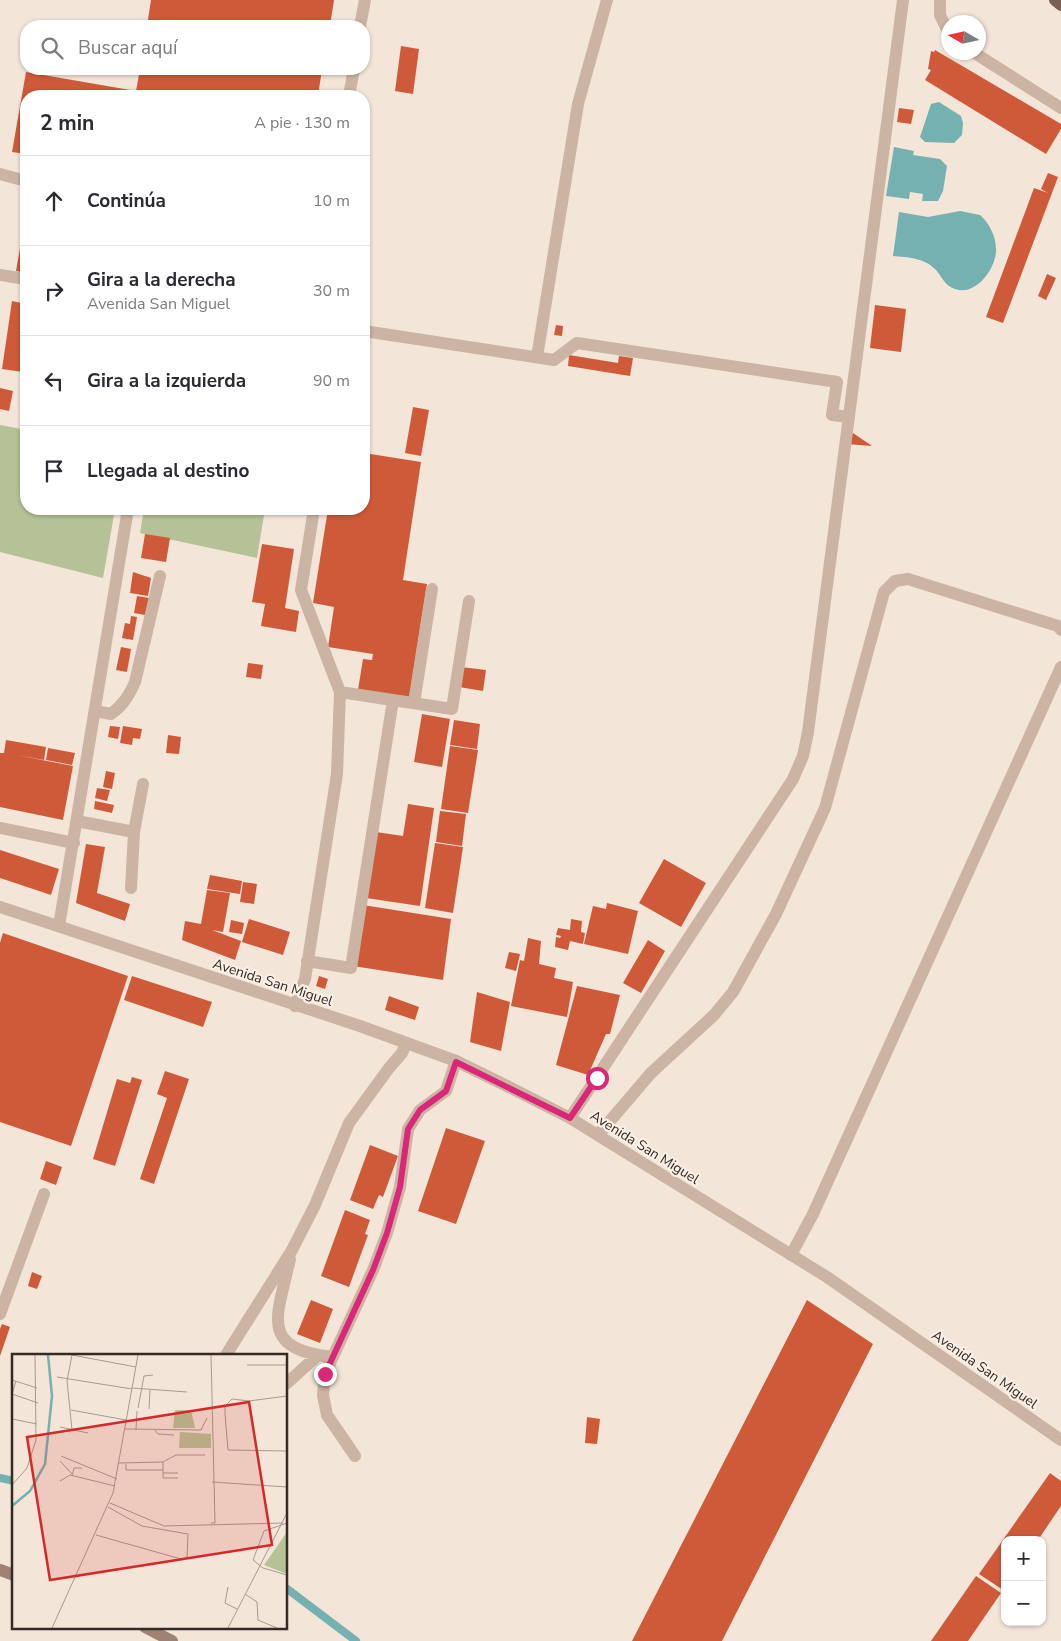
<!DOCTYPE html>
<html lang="es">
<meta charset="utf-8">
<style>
:root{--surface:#fff;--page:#f2f2f3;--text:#2b2b33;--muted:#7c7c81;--line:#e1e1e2}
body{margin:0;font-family:"Nunito Sans",sans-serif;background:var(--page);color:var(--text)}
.controls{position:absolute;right:15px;bottom:15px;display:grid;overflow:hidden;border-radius:10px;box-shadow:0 1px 4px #0004}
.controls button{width:45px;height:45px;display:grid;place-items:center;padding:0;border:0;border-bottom:1px solid var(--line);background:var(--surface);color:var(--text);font:25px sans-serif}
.compass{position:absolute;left:941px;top:15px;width:45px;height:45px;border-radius:50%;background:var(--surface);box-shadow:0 1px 4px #0004;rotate:279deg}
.stop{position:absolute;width:15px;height:15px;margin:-11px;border:4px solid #db2777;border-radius:50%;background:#fff}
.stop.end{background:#db2777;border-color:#fff;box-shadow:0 1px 5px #0008}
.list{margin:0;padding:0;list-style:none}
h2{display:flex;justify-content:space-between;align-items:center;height:65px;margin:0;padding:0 20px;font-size:21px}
h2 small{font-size:16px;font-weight:400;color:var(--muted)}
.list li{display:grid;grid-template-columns:32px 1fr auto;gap:15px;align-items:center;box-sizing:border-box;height:90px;padding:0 20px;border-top:1px solid var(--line)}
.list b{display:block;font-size:19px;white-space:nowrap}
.list p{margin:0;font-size:16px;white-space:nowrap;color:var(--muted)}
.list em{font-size:16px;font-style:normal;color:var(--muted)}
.icon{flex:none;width:28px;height:28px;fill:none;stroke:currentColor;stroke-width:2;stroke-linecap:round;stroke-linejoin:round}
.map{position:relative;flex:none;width:1061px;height:1641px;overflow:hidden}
.search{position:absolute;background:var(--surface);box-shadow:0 1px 4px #0004;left:20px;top:20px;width:350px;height:55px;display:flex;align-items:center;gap:12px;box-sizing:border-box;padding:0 18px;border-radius:20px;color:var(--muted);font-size:19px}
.panel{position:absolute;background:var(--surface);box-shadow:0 1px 4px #0004;left:20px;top:90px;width:350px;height:425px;border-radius:20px}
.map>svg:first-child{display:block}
.green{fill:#b5c297}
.water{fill:#75b1b1}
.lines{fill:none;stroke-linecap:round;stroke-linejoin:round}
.stream{stroke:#75b1b1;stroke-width:8}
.building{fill:#ce5a3a}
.service{stroke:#cbb4a3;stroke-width:12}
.minor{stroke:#cbb4a3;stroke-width:12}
.secondary{stroke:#9f8274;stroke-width:12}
.primary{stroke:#796055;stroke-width:12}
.route{stroke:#db2777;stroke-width:6}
.labels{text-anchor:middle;stroke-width:4.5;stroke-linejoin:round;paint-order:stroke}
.street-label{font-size:14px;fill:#362a25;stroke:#faefe4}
.inset-river{fill:none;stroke:#75b1b1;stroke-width:2.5}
.inset-road{fill:none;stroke:#a79a90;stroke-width:1}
.view{fill:#d62828;fill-opacity:0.15;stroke:#d62828;stroke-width:2.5}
.inset-edge{fill:none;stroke:#362a25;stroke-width:2.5}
</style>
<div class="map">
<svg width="1061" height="1641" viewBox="0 0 1061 1641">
<rect width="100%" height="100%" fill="#f3e5d8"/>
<!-- green -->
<path class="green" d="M 0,425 L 26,430 L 26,509 L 115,509 L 103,578 L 0,552 Z
M 144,509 L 265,509 L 257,558 L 140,533 Z"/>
<!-- water -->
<path class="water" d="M 939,102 L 961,116 L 963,123 L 962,135 L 954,143 L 925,142 L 920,137 L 931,104 Z
M 894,147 L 914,151 L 913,155 L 940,159 L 947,166 L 943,191 L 938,201 L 922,201 L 923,194 L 910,192 L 909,199 L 886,196 Z
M 960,211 L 980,215 C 989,223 996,236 996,249 C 997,267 976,297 955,289 C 945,286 942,277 936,270 C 925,258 908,257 893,256 L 899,212 L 928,217 Z"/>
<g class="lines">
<!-- stream -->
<path class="stream" d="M 0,1478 L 14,1481
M 286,1588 L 356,1641"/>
</g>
<!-- building -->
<path class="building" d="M 151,0 L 334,0 L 330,26 L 147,26 Z
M 401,46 L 419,49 L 413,94 L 395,91 Z
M 935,50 L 1061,124 L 1061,129 L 1046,154 L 925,80 L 931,70 L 928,69 L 931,51 L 934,52 Z
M 140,69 L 322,69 L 318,96 L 26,96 L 26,154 L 12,152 L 26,72 L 136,91 Z
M 899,108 L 914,110 L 911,124 L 897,122 Z
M 1048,173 L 1058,177 L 1003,323 L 986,317 L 1034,188 L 1048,193 L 1041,189 Z
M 25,220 L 26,220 L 26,273 L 16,271 Z
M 1047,274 L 1056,278 L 1046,300 L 1038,296 Z
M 12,301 L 26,304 L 26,353 L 23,372 L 2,369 Z
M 875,305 L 906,309 L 901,352 L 870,348 Z
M 556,325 L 563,326 L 562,336 L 554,335 Z
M 569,355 L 618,363 L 619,356 L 633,358 L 630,376 L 568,366 Z
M 0,388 L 13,391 L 9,411 L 0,409 Z
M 25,400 L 26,400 L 26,427 L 22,426 Z
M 413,407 L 429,410 L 421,456 L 405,453 Z
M 853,433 L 872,446 L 846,444 Z
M 364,453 L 421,462 L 403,580 L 427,584 L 409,699 L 358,690 L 363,659 L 372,660 L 373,654 L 328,647 L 334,607 L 313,603 L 328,509 L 364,509 Z
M 145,534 L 170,538 L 166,562 L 141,558 Z
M 262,544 L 294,549 L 285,608 L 299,611 L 296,632 L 261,626 L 265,604 L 252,602 Z
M 133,572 L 151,578 L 148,596 L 130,593 Z
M 137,596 L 149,598 L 145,615 L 134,613 Z
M 131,616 L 137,617 L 133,640 L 122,638 L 125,623 L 130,624 Z
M 121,647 L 131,649 L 127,672 L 116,670 Z
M 248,663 L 263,665 L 261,679 L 246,677 Z
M 461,667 L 486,670 L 483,691 L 459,687 Z
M 422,714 L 450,719 L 442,767 L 414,762 Z
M 454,720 L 480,724 L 477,749 L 450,745 Z
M 110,726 L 120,727 L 118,739 L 108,737 Z
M 123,726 L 142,729 L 140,739 L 133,738 L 132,745 L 120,743 Z
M 168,735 L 181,737 L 179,754 L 166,753 Z
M 6,740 L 46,747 L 44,760 L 16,755 L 73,766 L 63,820 L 0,807 L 0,753 L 4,753 Z
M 450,746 L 478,750 L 468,813 L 441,809 Z
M 48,748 L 75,753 L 72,765 L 46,760 Z
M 106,771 L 115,773 L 112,789 L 103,787 Z
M 97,788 L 110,790 L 107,801 L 95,798 Z
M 95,801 L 114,805 L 112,813 L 94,809 Z
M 408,804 L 434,808 L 420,906 L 366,898 L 376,832 L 403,836 Z
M 440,811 L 466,814 L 462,846 L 436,842 Z
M 435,843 L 463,847 L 453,913 L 425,908 Z
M 86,844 L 105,847 L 97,893 L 130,904 L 125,921 L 76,903 Z
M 0,850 L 59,869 L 51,895 L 0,878 Z
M 664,859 L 706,883 L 681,927 L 639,903 Z
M 210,875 L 242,881 L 240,894 L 207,889 Z
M 243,882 L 257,884 L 254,904 L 240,902 Z
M 207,890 L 230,893 L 223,932 L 212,930 L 241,941 L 235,960 L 182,940 L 185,921 L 201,924 Z
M 607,903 L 638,911 L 628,954 L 584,944 L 593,906 L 606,909 Z
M 363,905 L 451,919 L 443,980 L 353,966 Z
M 249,919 L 290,932 L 283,955 L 242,942 Z
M 571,919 L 582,921 L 581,932 L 585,933 L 583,944 L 570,941 L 568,950 L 555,947 L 556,937 L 560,938 L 561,936 L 556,935 L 558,928 L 570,930 Z
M 231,920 L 244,923 L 242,934 L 229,932 Z
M 3,933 L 128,976 L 71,1146 L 0,1122 L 0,943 Z
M 528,938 L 541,941 L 539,964 L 556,968 L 554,978 L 573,982 L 567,1017 L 511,1006 L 520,960 L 524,961 Z
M 648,940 L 665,951 L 641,993 L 623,983 Z
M 509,952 L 520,954 L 516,971 L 505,968 Z
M 132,976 L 212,1002 L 203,1027 L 124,1000 Z
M 319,976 L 328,979 L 325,989 L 316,986 Z
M 577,986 L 620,995 L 610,1034 L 606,1034 L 588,1075 L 556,1065 Z
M 477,992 L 510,1002 L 501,1051 L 470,1042 Z
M 389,996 L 419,1007 L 415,1020 L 385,1010 Z
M 165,1071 L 189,1079 L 154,1184 L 140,1179 L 167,1098 L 157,1094 Z
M 132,1077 L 142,1080 L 115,1166 L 93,1159 L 117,1079 L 130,1083 Z
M 446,1128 L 485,1141 L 456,1224 L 418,1211 Z
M 370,1145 L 398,1156 L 383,1197 L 379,1195 L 373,1209 L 350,1200 Z
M 46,1161 L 62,1167 L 56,1185 L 40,1179 Z
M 345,1210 L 370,1220 L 365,1234 L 368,1235 L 349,1287 L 321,1276 Z
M 32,1272 L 42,1276 L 37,1289 L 28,1286 Z
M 311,1300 L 333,1309 L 320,1343 L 297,1334 Z
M 807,1300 L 873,1344 L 722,1641 L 632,1641 Z
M 2,1324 L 10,1327 L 0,1356 L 0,1329 Z
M 587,1417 L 600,1419 L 597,1444 L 585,1443 Z
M 1050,1473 L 1061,1481 L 1061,1506 L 1038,1540 L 1005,1540 L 1005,1587 L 1003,1590 L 979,1574 Z
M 976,1576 L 1001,1593 L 968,1641 L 931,1641 Z"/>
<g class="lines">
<!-- service -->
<path class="service" d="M 940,0 L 940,15 L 948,32
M 360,26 L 365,0
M 973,52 L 1061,108
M 349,96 L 354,69
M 0,174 L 26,181
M 537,357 L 578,104 L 607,0
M 314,509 L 301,590 L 340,692 L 452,709 L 469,601
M 414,703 L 432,589
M 95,711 L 111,714 C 123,705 129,696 135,682 L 160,576
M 77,821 L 134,832
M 0,828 L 74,843
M 131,888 L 134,832 L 143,784
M 59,926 L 128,509
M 307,961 L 351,968 L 393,700
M 295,1006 L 305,979 L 337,774 L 340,692
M 570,1118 L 793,779 L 803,756 L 808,732 L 903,0
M 598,1135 L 651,1073 L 714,1015 L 733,992 L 776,914 L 825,808 L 884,592 L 895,581 L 908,579 L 1058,626 L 1061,630
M 791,1255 L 813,1214 L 1061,667
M 290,1259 C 278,1315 257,1349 333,1357
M 0,1314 L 44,1194
M 226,1355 L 292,1250 L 315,1205 L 349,1123 L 389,1068 L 402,1053 L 406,1043
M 286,1384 L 318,1355
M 355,1456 L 327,1415 L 323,1395 L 325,1374 L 373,1270 L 387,1233 L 400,1187 L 408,1129 L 420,1110 L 446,1091 L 456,1061"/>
<!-- minor -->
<path class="minor" d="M 0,275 L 26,279
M 364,331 L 554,360 L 577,343 L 837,382 L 832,415 L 849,417
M 0,907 L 360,1026 L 456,1061 L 507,1086 L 570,1118 L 827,1277 L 1061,1440"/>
<!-- secondary -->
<path class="secondary" d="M 0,1570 L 14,1575
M 145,1627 L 172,1641"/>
<!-- primary -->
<path class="primary" d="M 1055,0 L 1061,5"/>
</g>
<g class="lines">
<!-- route -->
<path class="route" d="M 325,1374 L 373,1270 L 387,1233 L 400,1187 L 408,1129 L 420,1110 L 446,1091 L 456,1062 L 570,1118 L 597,1078"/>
</g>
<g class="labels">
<!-- street labels -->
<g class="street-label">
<text transform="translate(273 982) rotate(18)" y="5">Avenida San Miguel</text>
<text transform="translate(645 1147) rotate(32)" y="5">Avenida San Miguel</text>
<text transform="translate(985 1369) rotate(35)" y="5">Avenida San Miguel</text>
</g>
</g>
<!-- overview -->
<g transform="translate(12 1354)">
<rect width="275" height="275" fill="#f3e5d8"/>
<path d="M 163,56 L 179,56 L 183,74 L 161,74 ZM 168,78 L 199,80 L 199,94 L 167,94 ZM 275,178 L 275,220 L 252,211 Z" fill="#b5c297"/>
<path class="inset-river" d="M 0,152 L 18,137 L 33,110 L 40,42 L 36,1"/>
<path class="inset-road" d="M 60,1 L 55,27 L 60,76M 60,1 L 124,13M 235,11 L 275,11M 45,23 L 120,35M 0,26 L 25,34M 4,27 L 0,40 L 26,49M 120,34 L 175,38M 275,42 L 237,47 L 220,45 L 213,52 L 213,60 L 216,96 L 275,97M 126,54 L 132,22 L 141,21M 137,55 L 138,36M 59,56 L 114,66M 0,65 L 25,70M 48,73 L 76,79M 113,75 L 189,76 L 195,64M 124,76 L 125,57M 143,76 L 146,80 L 162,81M 49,102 L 105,125M 48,107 L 60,120M 107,109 L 151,108M 114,110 L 114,116 L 151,116M 151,119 L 166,119M 60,122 L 62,114 L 70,114M 166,124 L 151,124 L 151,108 L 164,101 L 193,101M 48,127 L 58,121 L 103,132M 200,128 L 275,133M 0,131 L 15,114 L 24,86 L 23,1M 98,149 L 152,172 L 271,169M 199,169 L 203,169 L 199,1M 275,169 L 252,177 L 241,206 L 251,214 L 275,221M 84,181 L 169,205 L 175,204 L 176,180 L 130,172 L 96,153M 216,233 L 213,249 L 225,255M 233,240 L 245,248 L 246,266 L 265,274M 40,274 L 101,139 L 126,1M 216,274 L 275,159"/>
<path class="view" d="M 237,48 L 260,191 L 38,226 L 15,83 Z"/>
<rect width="275" height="275" class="inset-edge"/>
</g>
</svg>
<div class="controls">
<button>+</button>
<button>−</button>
</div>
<svg class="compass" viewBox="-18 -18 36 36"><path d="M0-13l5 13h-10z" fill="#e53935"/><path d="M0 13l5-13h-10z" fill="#7c7c81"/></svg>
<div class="stop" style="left:597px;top:1078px"></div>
<div class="stop end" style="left:325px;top:1374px"></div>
<div class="search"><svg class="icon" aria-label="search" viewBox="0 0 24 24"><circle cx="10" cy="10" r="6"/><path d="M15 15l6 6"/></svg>Buscar aquí</div>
<section class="panel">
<h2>2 min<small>A pie · 130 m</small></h2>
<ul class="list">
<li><svg class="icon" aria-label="ahead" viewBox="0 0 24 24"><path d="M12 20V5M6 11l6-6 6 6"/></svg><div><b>Continúa</b></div><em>10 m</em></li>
<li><svg class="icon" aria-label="right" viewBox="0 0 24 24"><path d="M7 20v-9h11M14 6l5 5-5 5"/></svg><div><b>Gira a la derecha</b><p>Avenida San Miguel</p></div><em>30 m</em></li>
<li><svg class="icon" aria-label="left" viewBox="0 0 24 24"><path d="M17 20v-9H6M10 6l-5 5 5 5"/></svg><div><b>Gira a la izquierda</b></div><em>90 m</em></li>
<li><svg class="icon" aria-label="arrive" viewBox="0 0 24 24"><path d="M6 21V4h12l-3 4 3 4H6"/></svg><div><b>Llegada al destino</b></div></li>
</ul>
</section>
</div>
